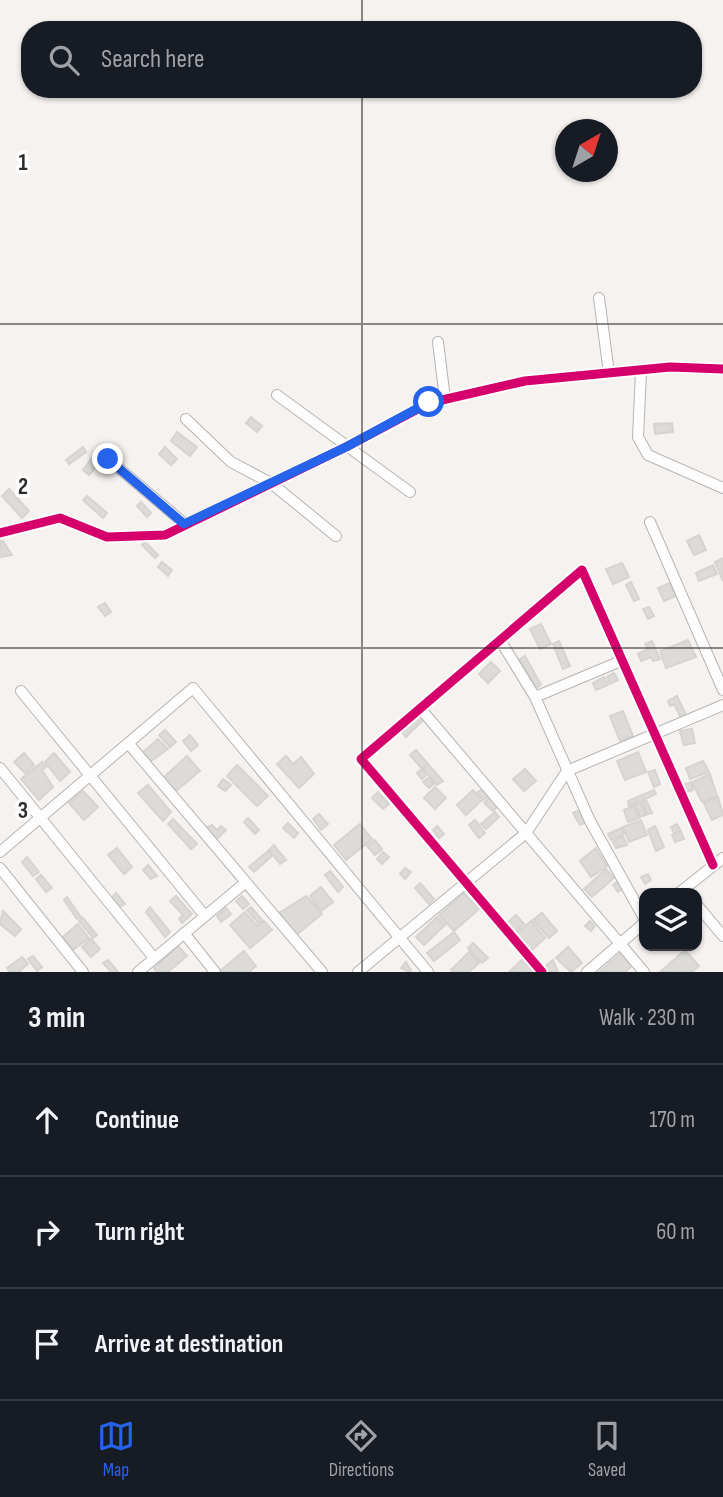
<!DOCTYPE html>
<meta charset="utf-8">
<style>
:root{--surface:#171b24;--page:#242831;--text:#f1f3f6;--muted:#9ea1a6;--line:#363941;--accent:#2563eb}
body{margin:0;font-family:"Sofia Sans Condensed",sans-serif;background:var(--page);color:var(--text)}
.controls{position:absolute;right:21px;bottom:21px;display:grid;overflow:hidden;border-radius:14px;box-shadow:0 2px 5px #0004}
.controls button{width:63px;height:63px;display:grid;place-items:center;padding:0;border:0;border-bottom:2px solid var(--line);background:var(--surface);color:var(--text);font:35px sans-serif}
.compass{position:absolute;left:555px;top:119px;width:63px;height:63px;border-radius:50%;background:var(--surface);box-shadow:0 2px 5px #0004;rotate:39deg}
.stop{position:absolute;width:21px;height:21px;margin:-16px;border:5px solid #2563eb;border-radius:50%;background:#fff}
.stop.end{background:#2563eb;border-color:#fff;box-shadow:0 2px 7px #0008}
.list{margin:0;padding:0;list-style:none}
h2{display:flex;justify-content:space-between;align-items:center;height:91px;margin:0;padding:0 28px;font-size:30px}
h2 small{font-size:23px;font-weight:400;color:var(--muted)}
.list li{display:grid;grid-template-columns:46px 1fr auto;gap:21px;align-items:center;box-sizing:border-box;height:112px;padding:0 28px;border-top:2px solid var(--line)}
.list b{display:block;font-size:26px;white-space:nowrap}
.list em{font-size:23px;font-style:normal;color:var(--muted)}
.icon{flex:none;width:38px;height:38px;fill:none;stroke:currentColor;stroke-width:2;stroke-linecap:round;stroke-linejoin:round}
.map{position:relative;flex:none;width:723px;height:972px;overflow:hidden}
.search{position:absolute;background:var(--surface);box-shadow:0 2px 5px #0004;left:21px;right:21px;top:21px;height:77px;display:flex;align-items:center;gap:18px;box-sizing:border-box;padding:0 24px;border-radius:28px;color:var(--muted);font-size:26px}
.sheet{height:427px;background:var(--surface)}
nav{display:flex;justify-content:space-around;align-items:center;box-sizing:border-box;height:98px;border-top:2px solid var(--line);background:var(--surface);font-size:19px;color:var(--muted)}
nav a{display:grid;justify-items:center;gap:4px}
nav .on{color:var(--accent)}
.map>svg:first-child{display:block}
.building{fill:#dcdbd8;stroke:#d6d4d2;stroke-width:2}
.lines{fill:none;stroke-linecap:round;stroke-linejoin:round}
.street-casing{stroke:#b7b4b2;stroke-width:12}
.street{stroke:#fefdfd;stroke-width:10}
.cycleway-casing{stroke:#fff;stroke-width:13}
.cycleway{stroke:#d6006c;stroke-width:9}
.route{stroke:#2563eb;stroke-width:9}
.grid{fill:none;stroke:#2f2d2b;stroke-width:2;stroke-opacity:0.55}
.grid-label{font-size:23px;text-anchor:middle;font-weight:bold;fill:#2f2d2b;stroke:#fff;stroke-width:7;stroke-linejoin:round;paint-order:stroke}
</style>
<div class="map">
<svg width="723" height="972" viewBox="0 0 723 972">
<rect width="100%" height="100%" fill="#f5f2ef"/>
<!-- building -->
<path class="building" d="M 251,417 L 262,426 L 257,432 L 246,423 Z
M 672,423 L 673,432 L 655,434 L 654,424 Z
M 177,432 L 197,447 L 190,456 L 171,441 Z
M 83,447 L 86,452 L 69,464 L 66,460 Z
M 165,447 L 177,459 L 171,465 L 159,454 Z
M 92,458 L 99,463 L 89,475 L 83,470 Z
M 9,489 L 29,511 L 22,518 L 2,496 Z
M 87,496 L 107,513 L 103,518 L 83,500 Z
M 141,502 L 151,513 L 147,517 L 137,506 Z
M 699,535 L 706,550 L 694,555 L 687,541 Z
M 0,541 L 3,541 L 12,555 L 0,557 Z
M 145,542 L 158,555 L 155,558 L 142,545 Z
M 723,558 L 723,581 L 715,562 Z
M 162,562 L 172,570 L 168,576 L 158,567 Z
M 622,563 L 629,577 L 613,584 L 606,569 Z
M 713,565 L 717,574 L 699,581 L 696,573 Z
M 631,582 L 639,599 L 634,601 L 626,585 Z
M 670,583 L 676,596 L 664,601 L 658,588 Z
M 105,603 L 111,612 L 105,616 L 98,607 Z
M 649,607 L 654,616 L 648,619 L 643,609 Z
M 541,624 L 551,644 L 540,649 L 530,629 Z
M 688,640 L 696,657 L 666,668 L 660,651 Z
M 559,641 L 570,666 L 563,669 L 553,644 Z
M 652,641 L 660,659 L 653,661 L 651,657 L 641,661 L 638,654 L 648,649 L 645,644 Z
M 525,656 L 541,685 L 536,688 L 520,659 Z
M 491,662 L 500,671 L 488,683 L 479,674 Z
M 614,673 L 618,680 L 610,684 L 607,677 Z
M 604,677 L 608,685 L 596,690 L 593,683 Z
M 677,696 L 687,717 L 682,720 L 674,704 L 670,706 L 668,701 Z
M 623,711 L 633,736 L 620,741 L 610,716 Z
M 420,715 L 424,719 L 406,737 L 402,732 Z
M 692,729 L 695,743 L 684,745 L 680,731 Z
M 165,730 L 176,742 L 170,747 L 159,735 Z
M 190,735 L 198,745 L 191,751 L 183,741 Z
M 158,739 L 168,749 L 150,762 L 142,753 Z
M 416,750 L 428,764 L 422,769 L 410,755 Z
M 638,752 L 646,772 L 625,780 L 617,761 Z
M 24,753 L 34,765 L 25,773 L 14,762 Z
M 54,753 L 70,772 L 60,781 L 45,762 Z
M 187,756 L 200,771 L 176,791 L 163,778 Z
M 286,756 L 293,764 L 301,757 L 314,774 L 299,788 L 277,764 Z
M 703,761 L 709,772 L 690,779 L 686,768 Z
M 42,762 L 46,767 L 42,770 L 53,787 L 39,800 L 21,779 Z
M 428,764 L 443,781 L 437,785 L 423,768 Z
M 237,765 L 268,796 L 257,806 L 227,776 Z
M 422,769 L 427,774 L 422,779 L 417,773 Z
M 525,769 L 536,781 L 524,791 L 513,779 Z
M 655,770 L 660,784 L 654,787 L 648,772 Z
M 710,774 L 717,796 L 702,802 L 692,782 Z
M 429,777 L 434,784 L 429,788 L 423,782 Z
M 223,779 L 231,785 L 225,791 L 218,786 Z
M 691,782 L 693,790 L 682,793 L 680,786 Z
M 148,785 L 171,812 L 163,821 L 138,793 Z
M 435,787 L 446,798 L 435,809 L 424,798 Z
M 482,789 L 488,796 L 483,800 L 477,793 Z
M 473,790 L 482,800 L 466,815 L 457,805 Z
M 654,790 L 656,794 L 629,806 L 628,801 Z
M 83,791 L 98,807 L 84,820 L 69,803 Z
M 378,792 L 389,804 L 383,809 L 372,798 Z
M 718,797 L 723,815 L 712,820 L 704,803 Z
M 489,798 L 498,806 L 493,811 L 484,803 Z
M 646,800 L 652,813 L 647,814 L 642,801 Z
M 640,802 L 646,815 L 640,817 L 635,804 Z
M 634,806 L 639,818 L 628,822 L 624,810 Z
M 580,810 L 586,822 L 580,825 L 573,813 Z
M 495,812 L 499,817 L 486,829 L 481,824 Z
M 319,814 L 328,824 L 321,830 L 313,819 Z
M 248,818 L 259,830 L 255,834 L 244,822 Z
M 173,819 L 197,844 L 191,849 L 168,824 Z
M 475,820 L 485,833 L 479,838 L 469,825 Z
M 641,820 L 647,835 L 629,842 L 623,827 Z
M 288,823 L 298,833 L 294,838 L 283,828 Z
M 360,824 L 372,839 L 346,860 L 334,845 Z
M 677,824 L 681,831 L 674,834 L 671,827 Z
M 212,825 L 217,830 L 221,826 L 226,830 L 215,841 L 206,828 Z
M 437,826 L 444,834 L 439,838 L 433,830 Z
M 655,826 L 664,847 L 656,851 L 648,830 Z
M 621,828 L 624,834 L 611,840 L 608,834 Z
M 681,832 L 684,839 L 675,842 L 672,835 Z
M 623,836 L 627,845 L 616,848 L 613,842 Z
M 375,840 L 382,849 L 375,855 L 367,846 Z
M 274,845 L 286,860 L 280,864 L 269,850 Z
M 117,848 L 132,867 L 124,874 L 108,855 Z
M 596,848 L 607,866 L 591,877 L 580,861 Z
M 268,851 L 272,856 L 254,872 L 249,867 Z
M 383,852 L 389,857 L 382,864 L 377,859 Z
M 27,857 L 39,872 L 33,876 L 22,862 Z
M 148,865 L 157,876 L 151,879 L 143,870 Z
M 405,868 L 411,872 L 405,879 L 400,874 Z
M 606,869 L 614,878 L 592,897 L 584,889 Z
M 330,871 L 343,887 L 338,892 L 325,875 Z
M 648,874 L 651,880 L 645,884 L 641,877 Z
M 41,875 L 52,888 L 46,892 L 36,879 Z
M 617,882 L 622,889 L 618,892 L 613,885 Z
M 420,883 L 434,899 L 429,904 L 415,888 Z
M 321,887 L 333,902 L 321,911 L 310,896 Z
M 116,893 L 125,904 L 119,907 L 112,897 Z
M 464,893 L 479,909 L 454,931 L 439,915 Z
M 176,896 L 192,914 L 182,923 L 179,919 L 183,915 L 170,901 Z
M 242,896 L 249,904 L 243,909 L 236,901 Z
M 306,896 L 322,914 L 295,936 L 279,913 Z
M 67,897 L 81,917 L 77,919 L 64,900 Z
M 150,907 L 170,932 L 165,937 L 146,912 Z
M 251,907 L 263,921 L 259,924 L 247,910 Z
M 226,908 L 231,914 L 221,922 L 217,916 Z
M 3,911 L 21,929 L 15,936 L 0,924 Z
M 245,912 L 257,926 L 264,921 L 272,930 L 250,948 L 230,925 Z
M 542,913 L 557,931 L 549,938 L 533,920 Z
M 516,915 L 524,924 L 514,933 L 506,924 Z
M 437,917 L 445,925 L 424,945 L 416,937 Z
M 83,918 L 97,935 L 93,938 L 79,921 Z
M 531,921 L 545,938 L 531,951 L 516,934 Z
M 590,921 L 595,926 L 591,931 L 585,926 Z
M 78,924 L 89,938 L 73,950 L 63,937 Z
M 454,932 L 460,940 L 434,961 L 427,953 Z
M 91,939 L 100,949 L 91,957 L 82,947 Z
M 473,943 L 488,958 L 482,963 L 468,948 Z
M 178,946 L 187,956 L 168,972 L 157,972 L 154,968 Z
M 568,947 L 582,963 L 571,972 L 556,958 Z
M 685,950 L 699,966 L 692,972 L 660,972 Z
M 244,951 L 256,966 L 249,972 L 219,972 Z
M 469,952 L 479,963 L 469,972 L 453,972 L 451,970 Z
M 622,952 L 633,965 L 625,972 L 599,972 Z
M 33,956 L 42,967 L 37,971 L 28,959 Z
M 22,957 L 28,964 L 19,972 L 10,972 L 7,968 Z
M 108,960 L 118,972 L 111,972 L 103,963 Z
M 522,960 L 533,972 L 509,972 Z
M 553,960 L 558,972 L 544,972 L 542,969 Z
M 406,962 L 411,970 L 409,972 L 401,968 Z"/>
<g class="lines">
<defs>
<path id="street" d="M 599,298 L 609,373
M 438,342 L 445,399
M 641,372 L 638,437 L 648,455 L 723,488
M 277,395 L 410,492
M 186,419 L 231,462 L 271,483 L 336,536
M 108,459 L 185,524
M 650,522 L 723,690
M 0,533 L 60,518 L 107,537 L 165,535 L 346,447 L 429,403 L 525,381 L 670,367 L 723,369
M 500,640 L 535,697 L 590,821 L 644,918
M 21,691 L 205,916
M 535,697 L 621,661
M 420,708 L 644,972
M 128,743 L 322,972
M 0,768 L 154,958
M 0,852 L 193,688 L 428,972
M 0,868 L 83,972
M 679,893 L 723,858
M 697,905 L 723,936
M 184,933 L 215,972
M 138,972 L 246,882
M 358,972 L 526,833 L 567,771 L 723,705
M 542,972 L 361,759 L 582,570 L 713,865
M 587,972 L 644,923"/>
</defs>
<!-- street casing -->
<use href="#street" class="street-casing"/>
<!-- street -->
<use href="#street" class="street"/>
<defs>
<path id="cycleway" d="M 0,533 L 60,518 L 107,537 L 165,535 L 346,447 L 429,403 L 525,381 L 670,367 L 723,369
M 542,972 L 361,759 L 582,570 L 713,865"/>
</defs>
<!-- cycleway casing -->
<use href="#cycleway" class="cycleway-casing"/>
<!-- cycleway -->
<use href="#cycleway" class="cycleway"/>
</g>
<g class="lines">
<!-- route -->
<path class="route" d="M 108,459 L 184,524 L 346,447 L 429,402"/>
</g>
<!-- grid -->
<path class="grid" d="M 362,0 L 362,30M 362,89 L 362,972M 0,324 L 723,324M 0,648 L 723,648"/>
<g class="grid-label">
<text x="23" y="170">1</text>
<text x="23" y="494">2</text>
<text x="23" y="818">3</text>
</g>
</svg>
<div class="controls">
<button><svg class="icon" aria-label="layers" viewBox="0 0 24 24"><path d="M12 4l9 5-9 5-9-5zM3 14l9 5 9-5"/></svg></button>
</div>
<svg class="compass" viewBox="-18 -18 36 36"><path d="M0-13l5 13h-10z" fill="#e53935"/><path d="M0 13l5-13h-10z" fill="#9ea1a6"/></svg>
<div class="stop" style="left:429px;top:402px"></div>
<div class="stop end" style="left:108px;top:459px"></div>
<div class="search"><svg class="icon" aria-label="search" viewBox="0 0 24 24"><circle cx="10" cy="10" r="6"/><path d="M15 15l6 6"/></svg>Search here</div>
</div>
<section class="sheet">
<h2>3 min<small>Walk · 230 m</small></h2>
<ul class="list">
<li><svg class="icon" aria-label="ahead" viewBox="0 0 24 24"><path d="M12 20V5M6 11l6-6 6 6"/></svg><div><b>Continue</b></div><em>170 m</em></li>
<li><svg class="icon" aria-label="right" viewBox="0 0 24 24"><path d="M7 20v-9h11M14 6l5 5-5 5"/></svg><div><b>Turn right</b></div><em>60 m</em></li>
<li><svg class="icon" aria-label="arrive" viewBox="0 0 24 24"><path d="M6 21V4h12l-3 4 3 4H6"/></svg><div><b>Arrive at destination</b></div></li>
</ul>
</section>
<nav>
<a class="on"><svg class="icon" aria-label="map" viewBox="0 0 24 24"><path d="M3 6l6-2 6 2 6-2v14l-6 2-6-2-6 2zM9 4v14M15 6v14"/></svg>Map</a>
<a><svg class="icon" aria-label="directions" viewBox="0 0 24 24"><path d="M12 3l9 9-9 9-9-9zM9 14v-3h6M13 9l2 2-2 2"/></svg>Directions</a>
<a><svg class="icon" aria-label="saved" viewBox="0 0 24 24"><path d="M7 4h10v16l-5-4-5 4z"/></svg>Saved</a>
</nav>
